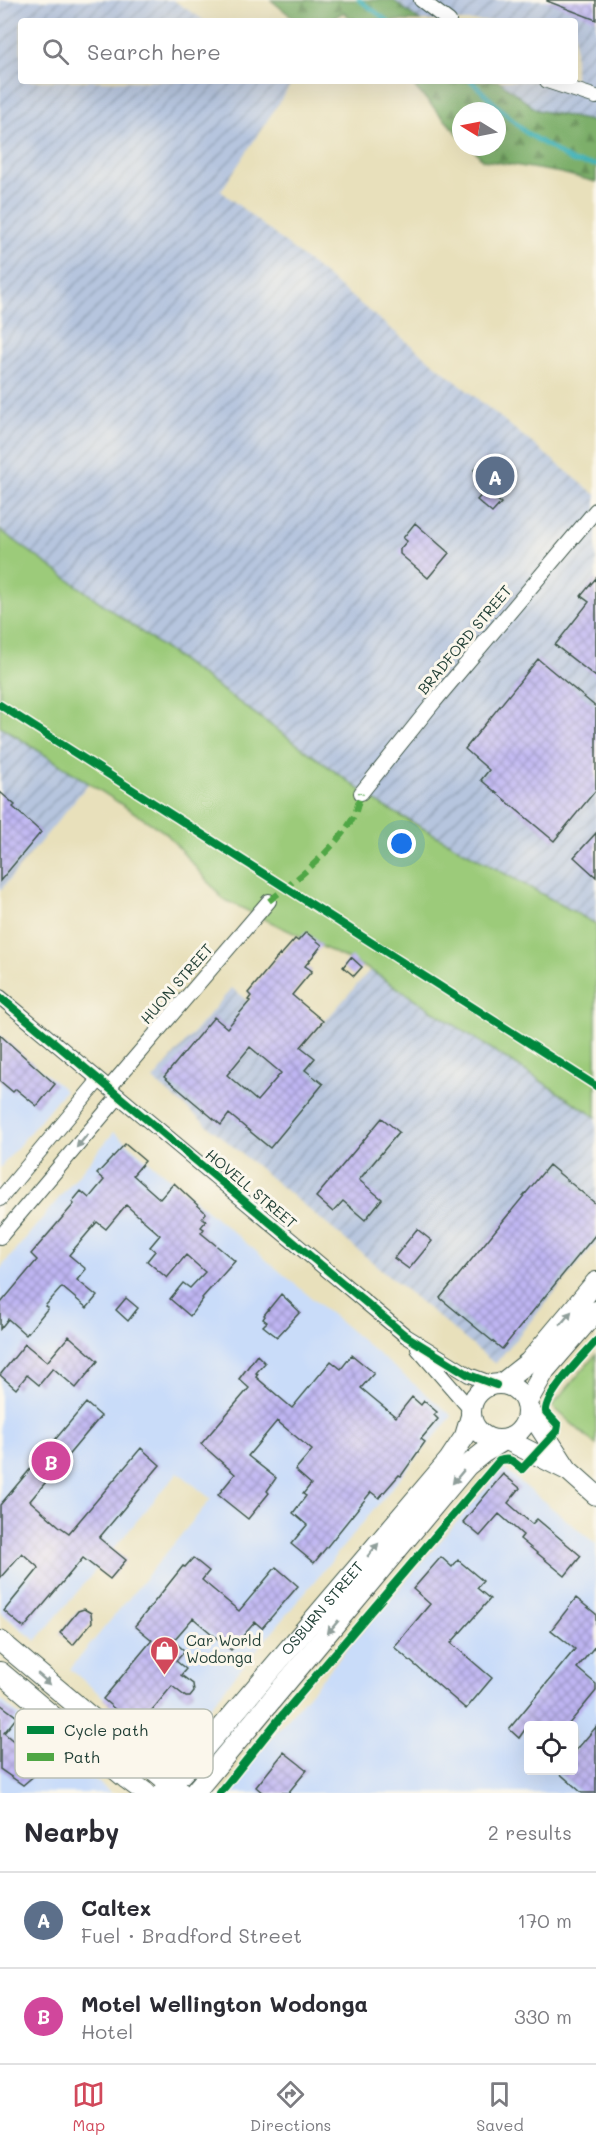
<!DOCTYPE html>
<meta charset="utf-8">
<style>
:root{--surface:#fff;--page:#f2f2f3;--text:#2b2b33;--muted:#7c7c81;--line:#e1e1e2;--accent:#d1495b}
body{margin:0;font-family:Mali,sans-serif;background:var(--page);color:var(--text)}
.controls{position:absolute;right:18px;bottom:18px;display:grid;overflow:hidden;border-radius:6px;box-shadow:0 6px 24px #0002}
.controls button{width:54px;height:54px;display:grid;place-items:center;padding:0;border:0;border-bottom:2px solid var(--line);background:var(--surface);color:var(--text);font:30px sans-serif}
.compass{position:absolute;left:452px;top:102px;width:54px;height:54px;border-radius:50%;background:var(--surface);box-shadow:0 6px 24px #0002;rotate:280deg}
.you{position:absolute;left:402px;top:844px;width:21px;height:21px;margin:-15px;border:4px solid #fff;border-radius:50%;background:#1a73e8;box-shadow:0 0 0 9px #1a73e833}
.badge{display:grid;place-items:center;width:39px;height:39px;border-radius:50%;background:var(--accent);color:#fff;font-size:20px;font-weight:700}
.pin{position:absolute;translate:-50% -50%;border:3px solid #fff;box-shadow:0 2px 6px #0006}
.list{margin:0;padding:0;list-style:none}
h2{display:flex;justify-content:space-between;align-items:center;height:78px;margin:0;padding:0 24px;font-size:26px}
h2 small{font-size:20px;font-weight:400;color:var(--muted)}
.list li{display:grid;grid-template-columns:39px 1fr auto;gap:18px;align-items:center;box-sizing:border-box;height:96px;padding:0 24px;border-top:2px solid var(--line)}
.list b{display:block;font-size:22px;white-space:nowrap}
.list p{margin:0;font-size:20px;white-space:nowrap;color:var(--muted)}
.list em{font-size:20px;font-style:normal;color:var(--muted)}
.icon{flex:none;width:33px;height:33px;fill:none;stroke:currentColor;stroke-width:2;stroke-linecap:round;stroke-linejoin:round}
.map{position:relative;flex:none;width:596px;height:1793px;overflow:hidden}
.search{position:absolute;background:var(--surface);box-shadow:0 6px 24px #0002;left:18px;right:18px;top:18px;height:66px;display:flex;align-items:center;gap:15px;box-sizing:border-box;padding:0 21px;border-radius:6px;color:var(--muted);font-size:22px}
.sheet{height:270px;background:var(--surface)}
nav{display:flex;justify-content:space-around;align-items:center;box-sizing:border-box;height:84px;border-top:2px solid var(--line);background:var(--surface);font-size:16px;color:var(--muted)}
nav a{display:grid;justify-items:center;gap:3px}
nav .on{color:var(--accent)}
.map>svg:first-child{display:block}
.built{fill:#c9dcf9;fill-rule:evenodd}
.industrial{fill:url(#industrial-furrows)}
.grass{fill:#9ccb7a;stroke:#5e8457;stroke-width:1.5}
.forest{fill:url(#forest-firs);stroke:#4e764f;stroke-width:1.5}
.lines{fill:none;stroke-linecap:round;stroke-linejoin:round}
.stream{stroke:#43b3b9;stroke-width:4.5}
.building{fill:url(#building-cross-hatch);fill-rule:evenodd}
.street-casing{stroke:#3d5548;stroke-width:16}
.secondary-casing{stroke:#3d5548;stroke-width:22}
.street{stroke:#fff;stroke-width:14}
.secondary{stroke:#fff;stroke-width:20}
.quiet{stroke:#4fa644;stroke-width:6;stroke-dasharray:12 6;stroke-linecap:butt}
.cycleway-casing{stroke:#fbf7ec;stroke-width:11}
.cycleway{stroke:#00873e;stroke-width:8}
.oneway{fill:#8f9e9a}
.labels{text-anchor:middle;stroke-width:6;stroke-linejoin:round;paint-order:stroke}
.street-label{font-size:15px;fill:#1f3d34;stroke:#fbf7ec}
.poi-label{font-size:15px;fill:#1f3d34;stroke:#fbf7ec;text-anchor:start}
.key{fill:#fbf7ec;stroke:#b9bfb5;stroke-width:1.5}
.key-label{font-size:16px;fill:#1f3d34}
</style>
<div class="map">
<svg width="596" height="1793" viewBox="0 0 596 1793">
<defs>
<pattern id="industrial-furrows" width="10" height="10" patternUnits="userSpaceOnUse" patternTransform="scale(1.5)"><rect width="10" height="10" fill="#b6c5de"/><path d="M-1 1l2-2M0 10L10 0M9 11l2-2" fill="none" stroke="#93a1b5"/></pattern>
<pattern id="forest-firs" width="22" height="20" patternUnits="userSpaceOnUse" patternTransform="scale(1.5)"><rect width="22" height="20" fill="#7daf6a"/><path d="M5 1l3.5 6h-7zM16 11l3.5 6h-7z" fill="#669058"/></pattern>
<pattern id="building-cross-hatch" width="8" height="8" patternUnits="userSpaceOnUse" patternTransform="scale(1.5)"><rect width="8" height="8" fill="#bfb6f3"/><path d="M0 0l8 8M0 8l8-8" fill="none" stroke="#9b95c6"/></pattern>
</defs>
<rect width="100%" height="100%" fill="#fbf7ec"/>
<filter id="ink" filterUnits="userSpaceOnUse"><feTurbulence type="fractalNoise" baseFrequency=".0167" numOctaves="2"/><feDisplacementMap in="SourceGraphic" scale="12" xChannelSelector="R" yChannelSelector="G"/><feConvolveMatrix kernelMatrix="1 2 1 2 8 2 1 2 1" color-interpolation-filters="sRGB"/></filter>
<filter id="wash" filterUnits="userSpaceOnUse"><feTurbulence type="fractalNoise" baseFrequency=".008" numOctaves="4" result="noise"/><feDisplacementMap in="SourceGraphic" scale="24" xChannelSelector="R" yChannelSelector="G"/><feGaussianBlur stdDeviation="1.35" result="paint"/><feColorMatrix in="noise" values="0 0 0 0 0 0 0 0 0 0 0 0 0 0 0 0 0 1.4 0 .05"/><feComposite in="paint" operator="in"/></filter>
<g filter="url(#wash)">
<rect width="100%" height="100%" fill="#e8e0bb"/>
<!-- built -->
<path class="built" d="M 0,1036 L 65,1090 L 0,1168 Z
M 114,1132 L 452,1416 L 170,1754 L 70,1669 L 211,1499 L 178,1472 L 36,1641 L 0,1612 L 0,1269 Z
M 503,1468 L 596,1544 L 596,1793 L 224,1793 ZM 528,1726 L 574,1726 L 574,1770 L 528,1770 Z
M 0,1699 L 111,1793 L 0,1793 Z"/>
<!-- industrial -->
<path class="industrial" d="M 0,0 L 173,0 L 205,21 L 21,21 L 21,81 L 293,81 L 221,191 L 596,495 L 596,924 L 383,806 L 0,530 Z
M 393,0 L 596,0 L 596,122 L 537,110 L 499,81 L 575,81 L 575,21 L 420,21 Z
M 0,726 L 89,783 L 0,891 Z
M 370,970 L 596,1117 L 596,1243 L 495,1364 L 153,1080 L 232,988 L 302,1047 Z"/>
<!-- grass -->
<path class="grass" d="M 0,530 L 383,806 L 596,924 L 596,1117 L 370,970 L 223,899 L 166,833 L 0,726 Z
M 596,1354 L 596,1445 L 552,1406 Z"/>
<!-- forest -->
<path class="forest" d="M 271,0 L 393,0 L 420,21 L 353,21 L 344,12 L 328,21 L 297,21 Z
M 409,81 L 499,81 L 537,110 L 596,122 L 596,182 L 561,173 L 483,160 L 471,147 L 497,147 L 497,111 L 461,111 L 461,137 Z"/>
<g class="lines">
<!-- stream -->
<path class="stream" d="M 359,0 L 388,21
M 471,81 L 525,132 L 573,162 L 596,165"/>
</g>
<g id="blocks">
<!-- building -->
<path class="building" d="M 596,0 L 596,20 L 547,1 L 547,0 Z
M 484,459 L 505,476 L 496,488 L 474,470 Z
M 486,490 L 501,503 L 492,513 L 477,500 Z
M 415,523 L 449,553 L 428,578 L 400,554 L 400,549 L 407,541 L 403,538 Z
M 596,578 L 596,677 L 555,645 L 589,602 L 581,596 Z
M 538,659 L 596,707 L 596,790 L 554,841 L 481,780 L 489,770 L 465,749 Z
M 0,792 L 15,805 L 13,807 L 41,832 L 0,881 Z
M 596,833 L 596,877 L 574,857 Z
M 306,932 L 322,945 L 305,966 L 312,971 L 292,995 L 323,1021 L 301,1047 L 315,1058 L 305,1070 L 323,1084 L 270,1148 L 229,1114 L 221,1125 L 164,1077 L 214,1017 L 227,1028 L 250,1001 L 248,1000 L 251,996 L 248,993 L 280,954 L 281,955 L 295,939 L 298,941 ZM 250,1047 L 281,1073 L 257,1101 L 227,1075 Z
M 351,957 L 362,967 L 354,976 L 343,967 Z
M 0,1035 L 55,1084 L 37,1106 L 16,1089 L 13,1092 L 0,1081 Z
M 382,1118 L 399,1132 L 359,1180 L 382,1199 L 365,1220 L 343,1201 L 333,1212 L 316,1197 Z
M 125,1144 L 145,1161 L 133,1175 L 160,1199 L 174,1183 L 206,1213 L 202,1218 L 206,1221 L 201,1227 L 204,1229 L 201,1233 L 235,1261 L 202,1298 L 203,1299 L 190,1316 L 170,1299 L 183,1283 L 190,1288 L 205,1272 L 186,1255 L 167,1278 L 147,1261 L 155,1251 L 150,1247 L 160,1235 L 126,1205 L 106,1229 L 97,1222 L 69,1255 L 86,1269 L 77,1280 L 97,1296 L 87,1308 L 62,1287 L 45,1306 L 48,1308 L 26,1335 L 8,1319 L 0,1329 L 0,1304 L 37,1260 L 31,1254 L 74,1204 L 72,1202 L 81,1191 L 89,1198 L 104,1180 L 97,1174 Z
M 549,1165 L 596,1204 L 596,1234 L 502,1349 L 440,1298 Z
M 417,1229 L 432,1241 L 409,1269 L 394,1258 Z
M 281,1294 L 300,1312 L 277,1337 L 263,1326 L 267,1322 L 263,1319 L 265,1316 L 264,1315 Z
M 126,1298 L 138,1308 L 128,1321 L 116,1310 Z
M 69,1336 L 98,1361 L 76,1388 L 53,1368 L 39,1385 L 27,1375 L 16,1389 L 0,1375 L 25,1344 L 47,1362 Z
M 257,1355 L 265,1363 L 256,1373 L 258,1374 L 256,1377 L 292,1408 L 331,1361 L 341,1369 L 352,1355 L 374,1373 L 361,1388 L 396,1417 L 412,1397 L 421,1405 L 424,1401 L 437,1412 L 434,1415 L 438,1419 L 421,1439 L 425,1442 L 401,1476 L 399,1475 L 379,1498 L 371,1492 L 314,1563 L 291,1544 L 307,1525 L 293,1513 L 306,1496 L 303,1494 L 311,1484 L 295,1470 L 312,1450 L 277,1421 L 248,1456 L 276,1478 L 267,1491 L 269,1493 L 248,1519 L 218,1495 L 235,1474 L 201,1444 L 249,1388 L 239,1379 Z
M 86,1403 L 101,1416 L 30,1501 L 59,1526 L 69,1533 L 141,1448 L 160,1465 L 99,1538 L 126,1560 L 110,1579 L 83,1558 L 24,1628 L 4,1611 L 39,1568 L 22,1553 L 0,1578 L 0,1505 Z
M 503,1474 L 520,1488 L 508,1503 L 532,1524 L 537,1519 L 581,1556 L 565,1576 L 520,1539 L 523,1535 L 499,1514 L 480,1536 L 463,1522 Z
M 441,1557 L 452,1567 L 458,1560 L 483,1581 L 477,1588 L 490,1599 L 451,1643 L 492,1678 L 466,1709 L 394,1647 L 430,1604 L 413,1589 Z
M 193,1558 L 209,1571 L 202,1580 L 239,1611 L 276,1567 L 298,1586 L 262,1628 L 255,1622 L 231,1650 L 193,1618 L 173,1641 L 185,1651 L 176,1661 L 186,1669 L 181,1675 L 193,1684 L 194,1692 L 190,1697 L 186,1697 L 172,1686 L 137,1728 L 103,1699 L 152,1640 L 135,1626 L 183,1566 L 185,1567 Z
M 576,1598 L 596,1614 L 596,1645 L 577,1668 L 596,1684 L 596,1691 L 568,1725 L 528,1725 L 519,1738 L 509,1729 L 575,1649 L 551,1630 Z
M 84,1609 L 91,1613 L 92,1622 L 73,1645 L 60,1633 L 78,1611 Z
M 0,1704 L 17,1717 L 4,1733 L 30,1755 L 45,1738 L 59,1749 L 37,1775 L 36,1774 L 23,1785 L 0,1769 Z
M 596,1727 L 596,1793 L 582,1793 L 556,1770 L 573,1770 L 573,1754 Z
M 284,1752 L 307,1770 L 288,1793 L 263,1793 L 256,1787 Z"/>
</g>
</g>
<g filter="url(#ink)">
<use href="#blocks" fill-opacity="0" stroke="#3d5548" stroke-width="1.5"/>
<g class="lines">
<defs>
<path id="street" d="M 421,0 L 449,21
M 547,81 L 596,97
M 361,793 L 434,702 L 596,510
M 0,997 L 406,1336 L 469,1375 L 496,1385
M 109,1088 L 269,901
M 0,1199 L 99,1080
M 0,1237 L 119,1096
M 418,1349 L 471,1410"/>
<g id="secondary">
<circle cx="499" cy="1412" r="28"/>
<path d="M 501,1384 L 529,1362 L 596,1282"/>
<path d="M 526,1404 L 545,1370 L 596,1311"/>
<path d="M 527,1407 L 567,1469"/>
<path d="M 507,1440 L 569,1471 L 596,1495"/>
<path d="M 0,1641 L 180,1792"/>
<path d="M 0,1672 L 127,1779 L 146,1793"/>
<path id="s1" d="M 163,1793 L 190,1765 L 449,1460 L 465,1436 L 471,1416"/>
<path d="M 194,1793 L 467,1466 L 483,1453 L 503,1441"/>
</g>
</defs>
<!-- street casing -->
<use href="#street" class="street-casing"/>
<!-- secondary casing -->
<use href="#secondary" class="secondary-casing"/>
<!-- street -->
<use href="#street" class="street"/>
<!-- secondary -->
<use href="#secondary" class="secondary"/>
<!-- quiet -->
<path class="quiet" d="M 269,901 C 296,880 344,842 356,811 C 358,805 359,799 361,793"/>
<defs>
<path id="cycleway" d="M 0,705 L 596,1086
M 0,997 L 406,1336 L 469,1375 L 496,1385
M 220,1793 L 279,1719 L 499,1461 C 510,1457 514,1462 522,1469 L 557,1431 L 558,1425 L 546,1412 C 544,1395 584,1355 596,1341"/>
</defs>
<!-- cycleway casing -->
<use href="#cycleway" class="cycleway-casing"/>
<!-- cycleway -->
<use href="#cycleway" class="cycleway"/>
</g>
<!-- one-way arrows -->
<defs><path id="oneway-solid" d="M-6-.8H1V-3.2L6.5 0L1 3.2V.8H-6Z" transform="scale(1.5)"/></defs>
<g class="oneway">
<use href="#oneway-solid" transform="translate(82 1141) rotate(130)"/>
<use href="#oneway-solid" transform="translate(566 1318) rotate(-50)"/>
<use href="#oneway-solid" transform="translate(458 1477) rotate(130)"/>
<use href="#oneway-solid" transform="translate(373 1550) rotate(-50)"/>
<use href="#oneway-solid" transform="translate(333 1627) rotate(130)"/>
<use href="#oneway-solid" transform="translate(44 1679) rotate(41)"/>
</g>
</g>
<!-- icons -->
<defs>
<symbol id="shop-pin" viewBox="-11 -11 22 30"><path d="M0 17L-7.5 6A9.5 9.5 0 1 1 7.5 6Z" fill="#d1495b" stroke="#fbf7ec"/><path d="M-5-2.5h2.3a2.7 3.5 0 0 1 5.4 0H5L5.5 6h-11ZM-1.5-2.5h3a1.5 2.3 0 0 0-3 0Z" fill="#fff"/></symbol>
</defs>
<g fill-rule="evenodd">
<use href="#shop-pin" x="148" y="1634" width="33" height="45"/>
</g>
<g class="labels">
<!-- street labels -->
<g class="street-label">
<text transform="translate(465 640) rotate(-50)" y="5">BRADFORD STREET</text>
<text transform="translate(177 984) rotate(-49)" y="5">HUON STREET</text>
<text transform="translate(251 1189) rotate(40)" y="5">HOVELL STREET</text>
<text dy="5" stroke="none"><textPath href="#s1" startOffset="244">OSBURN STREET</textPath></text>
</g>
<!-- poi labels -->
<g class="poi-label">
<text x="186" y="1646">Car World<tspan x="186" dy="17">Wodonga</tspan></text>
</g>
</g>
<!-- legend -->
<rect x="15" y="1709" width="198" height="69" rx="9" class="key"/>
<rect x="27" y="1726" width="27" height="8" fill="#00873e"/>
<rect x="27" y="1753" width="27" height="8" fill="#4fa644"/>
<g class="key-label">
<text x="64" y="1736">Cycle path</text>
<text x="64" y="1763">Path</text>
</g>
</svg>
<div class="controls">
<button><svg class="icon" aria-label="locate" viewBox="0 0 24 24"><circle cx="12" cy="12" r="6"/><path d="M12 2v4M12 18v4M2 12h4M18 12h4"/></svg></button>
</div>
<svg class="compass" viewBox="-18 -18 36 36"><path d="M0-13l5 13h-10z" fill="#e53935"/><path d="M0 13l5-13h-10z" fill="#7c7c81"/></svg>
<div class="you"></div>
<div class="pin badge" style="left:495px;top:476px;background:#5c6f8a">A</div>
<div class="pin badge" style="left:51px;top:1461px;background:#d1479c">B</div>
<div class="search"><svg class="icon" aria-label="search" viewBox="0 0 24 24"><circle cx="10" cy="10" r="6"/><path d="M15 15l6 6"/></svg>Search here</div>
</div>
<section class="sheet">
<h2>Nearby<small>2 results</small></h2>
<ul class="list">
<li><span class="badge" style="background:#5c6f8a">A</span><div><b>Caltex</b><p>Fuel · Bradford Street</p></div><em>170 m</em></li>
<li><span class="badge" style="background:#d1479c">B</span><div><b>Motel Wellington Wodonga</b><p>Hotel</p></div><em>330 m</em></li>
</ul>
</section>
<nav>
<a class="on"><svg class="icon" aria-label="map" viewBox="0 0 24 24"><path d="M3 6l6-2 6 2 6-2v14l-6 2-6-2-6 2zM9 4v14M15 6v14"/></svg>Map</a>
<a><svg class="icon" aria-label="directions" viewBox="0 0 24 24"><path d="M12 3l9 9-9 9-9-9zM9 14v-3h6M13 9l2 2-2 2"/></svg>Directions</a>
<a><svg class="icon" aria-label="saved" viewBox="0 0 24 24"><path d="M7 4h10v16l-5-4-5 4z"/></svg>Saved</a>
</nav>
